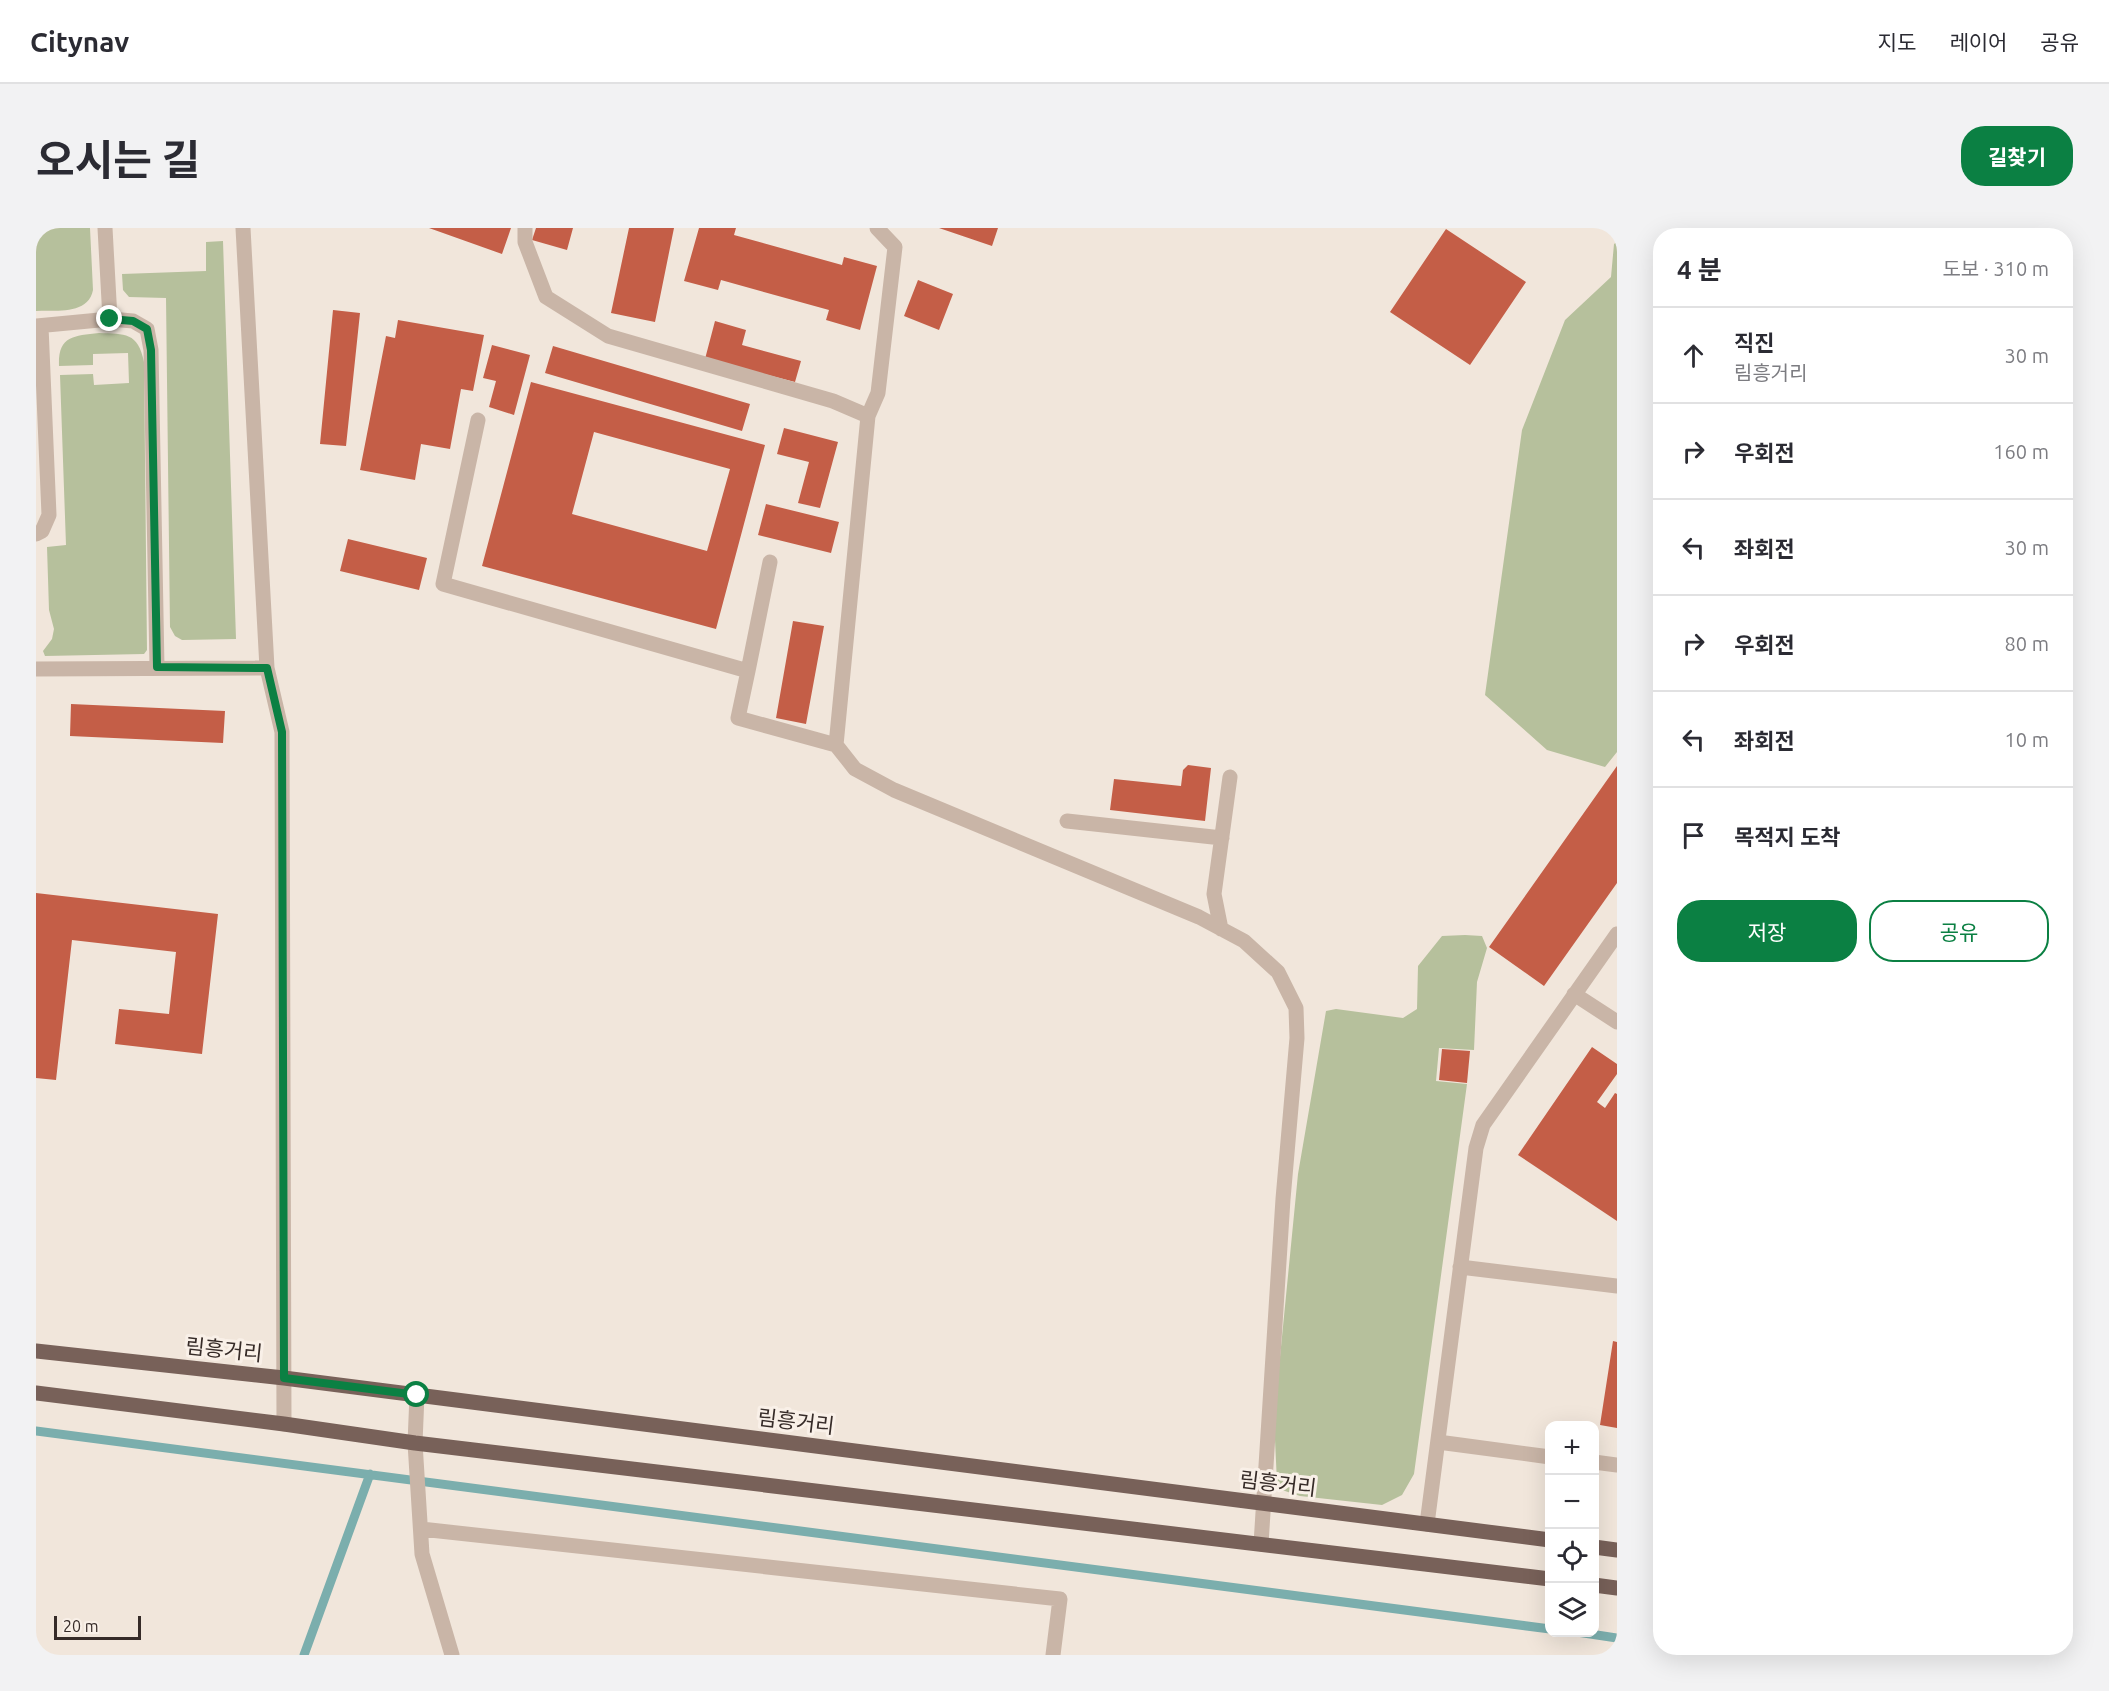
<!DOCTYPE html>
<html lang="ko">
<meta charset="utf-8">
<style>
:root{--surface:#fff;--page:#f2f2f3;--text:#2b2b33;--muted:#7c7c81;--line:#e1e1e2;--accent:#0b8043}
body{margin:0;font-family:Ubuntu,"Noto Sans KR",sans-serif;background:var(--page);color:var(--text)}
.controls{position:absolute;right:18px;bottom:18px;display:grid;overflow:hidden;border-radius:12px;box-shadow:0 6px 24px #0002}
.controls button{width:54px;height:54px;display:grid;place-items:center;padding:0;border:0;border-bottom:2px solid var(--line);background:var(--surface);color:var(--text);font:30px sans-serif}
.scale{position:absolute;left:18px;bottom:15px;width:87px;box-sizing:border-box;padding-left:6px;border:3px solid #362b28;border-top:0;font-size:16px;line-height:21px;white-space:nowrap;color:#362b28;-webkit-text-stroke:4px #f9f0e8;paint-order:stroke}
.stop{position:absolute;width:18px;height:18px;margin:-14px;border:4px solid #0b8043;border-radius:50%;background:#fff}
.stop.end{background:#0b8043;border-color:#fff;box-shadow:0 2px 6px #0008}
.list{margin:0;padding:0;list-style:none}
h2{display:flex;justify-content:space-between;align-items:center;height:78px;margin:0;padding:0 24px;font-size:26px}
h2 small{font-size:20px;font-weight:400;color:var(--muted)}
.list li{display:grid;grid-template-columns:39px 1fr auto;gap:18px;align-items:center;box-sizing:border-box;height:96px;padding:0 24px;border-top:2px solid var(--line)}
.list b{display:block;font-size:22px;white-space:nowrap}
.list p{margin:0;font-size:20px;white-space:nowrap;color:var(--muted)}
.list em{font-size:20px;font-style:normal;color:var(--muted)}
.actions{display:flex;gap:12px;padding:18px 24px}
.actions a{flex:1;padding:14px 0;border:2px solid var(--accent);border-radius:24px;text-align:center;font-size:21px;color:var(--accent)}
.actions .main{background:var(--accent);color:#fff}
.icon{flex:none;width:33px;height:33px;fill:none;stroke:currentColor;stroke-width:2;stroke-linecap:round;stroke-linejoin:round}
.map{position:relative;flex:none;width:1581px;height:1427px;overflow:hidden;border-radius:24px}
header{display:flex;align-items:center;gap:36px;box-sizing:border-box;height:84px;padding:0 30px;background:var(--surface);border-bottom:2px solid var(--line)}
header strong{font-size:28px}
nav{display:flex;gap:33px;margin-inline-start:auto;font-size:21px}
.intro{display:flex;align-items:center;justify-content:space-between;box-sizing:border-box;height:144px;padding:0 36px}
h1{margin:0;font-size:42px}
.button{padding:15px 27px;border-radius:24px;background:var(--accent);color:#fff;font-size:21px;font-weight:700}
main{display:flex;gap:36px;padding:0 36px}
aside{flex:1;background:var(--surface);border-radius:24px;box-shadow:0 6px 24px #0002}
.map>svg:first-child{display:block}
.green{fill:#b6c09c}
.lines{fill:none;stroke-linecap:round;stroke-linejoin:round}
.stream{stroke:#7baead;stroke-width:9}
.building{fill:#c45e47;fill-rule:evenodd}
.minor{stroke:#c9b5a7;stroke-width:15}
.major{stroke:#786159;stroke-width:15}
.route{stroke:#0b8043;stroke-width:8}
.labels{text-anchor:middle;stroke-width:6;stroke-linejoin:round;paint-order:stroke}
.street-label{font-size:21px;fill:#362b28;stroke:#f9f0e8}
</style>
<header>
<strong>Citynav</strong>
<nav><a>지도</a><a>레이어</a><a>공유</a></nav>
</header>
<div class="intro"><h1>오시는 길</h1><a class="button">길찾기</a></div>
<main>
<div class="map">
<svg width="1581" height="1427" viewBox="0 0 1581 1427">
<rect width="100%" height="100%" fill="#f1e6db"/>
<!-- green -->
<path class="green" d="M 0,0 L 54,0 L 57,62 C 52,87 21,82 0,83 Z
M 187,13 L 200,411 L 146,412 L 139,408 L 134,399 L 130,70 L 93,69 L 87,62 L 86,46 L 170,43 L 170,14 Z
M 1581,14 L 1581,524 L 1569,539 L 1511,522 L 1449,467 L 1486,202 L 1529,92 L 1575,49 L 1578,16 Z
M 63,105 C 89,106 102,104 108,134 L 111,422 L 108,426 L 9,428 L 7,423 L 16,411 L 18,401 L 13,382 L 11,319 L 30,317 L 24,147 L 57,146 L 58,157 L 93,155 L 92,125 L 57,126 L 57,137 L 23,138 C 22,108 37,108 63,105 Z
M 1429,707 L 1446,708 L 1451,720 L 1441,754 L 1438,822 L 1403,820 L 1400,853 L 1431,856 L 1378,1246 L 1366,1267 L 1346,1277 L 1264,1268 L 1246,1262 L 1241,1255 L 1238,1190 L 1262,946 L 1290,783 L 1300,781 L 1367,790 L 1381,781 L 1382,738 L 1406,708 Z"/>
<g class="lines">
<!-- stream -->
<path class="stream" d="M 0,1203 L 1514,1401
M 1541,1404 L 1581,1410
M 268,1427 L 334,1246"/>
</g>
<!-- building -->
<path class="building" d="M 393,0 L 475,0 L 466,26 Z
M 500,0 L 537,0 L 531,22 L 496,12 Z
M 593,0 L 638,0 L 619,94 L 575,85 Z
M 663,0 L 700,0 L 698,7 L 806,37 L 808,29 L 841,38 L 824,102 L 790,92 L 793,82 L 685,52 L 682,62 L 648,53 Z
M 903,0 L 962,0 L 956,18 Z
M 1410,1 L 1490,54 L 1434,137 L 1354,84 Z
M 882,52 L 917,66 L 903,102 L 868,88 Z
M 297,82 L 324,85 L 310,218 L 284,216 Z
M 362,92 L 448,107 L 437,163 L 425,161 L 414,221 L 385,216 L 379,252 L 324,242 L 350,108 L 359,110 Z
M 679,93 L 710,102 L 706,117 L 765,133 L 759,154 L 669,131 Z
M 456,117 L 494,127 L 478,187 L 453,179 L 460,153 L 447,150 Z
M 517,118 L 714,176 L 706,203 L 509,145 Z
M 495,154 L 729,217 L 680,401 L 446,338 ZM 558,204 L 694,241 L 671,323 L 536,286 Z
M 748,200 L 802,214 L 784,280 L 762,275 L 773,234 L 741,226 Z
M 730,276 L 803,294 L 795,325 L 722,307 Z
M 312,311 L 391,330 L 383,362 L 304,343 Z
M 757,393 L 788,398 L 770,496 L 740,490 Z
M 35,476 L 189,483 L 187,515 L 34,508 Z
M 1152,537 L 1175,540 L 1169,593 L 1074,582 L 1078,551 L 1145,558 L 1147,542 Z
M 1581,538 L 1581,655 L 1508,758 L 1453,719 Z
M 0,665 L 182,686 L 166,826 L 79,816 L 83,781 L 133,786 L 140,724 L 36,712 L 20,852 L 0,850 Z
M 1556,819 L 1581,836 L 1581,846 L 1561,874 L 1569,880 L 1579,865 L 1581,866 L 1581,993 L 1482,927 Z
M 1406,821 L 1434,823 L 1431,855 L 1403,852 Z
M 1577,1113 L 1581,1114 L 1581,1200 L 1564,1197 Z"/>
<g class="lines">
<!-- minor -->
<path class="minor" d="M 207,0 L 231,440 L 246,504 L 248,1196
M 489,0 L 489,14 L 510,69 L 572,108 L 797,173 L 832,188
M 841,0 L 859,19 L 842,165 L 832,188 L 800,517 L 819,541 L 858,562 L 1163,689 L 1208,713 L 1242,744 L 1260,780 L 1261,810 L 1247,971 L 1225,1316
M 74,91 L 97,93 L 111,101 L 115,122 L 121,439
M 0,98 L 74,91 L 69,0
M 442,192 L 407,356 L 712,443 L 702,490 L 800,517
M 0,306 L 6,303 L 13,287 L 5,98
M 0,441 L 231,440
M 712,443 L 734,334
M 1031,593 L 1186,610
M 1185,701 L 1178,666 L 1194,549
M 1538,766 L 1581,794
M 1424,1039 L 1581,1058
M 381,1167 L 379,1215 L 386,1326 L 416,1427
M 1402,1214 L 1514,1229
M 1558,1234 L 1581,1237
M 1391,1296 L 1440,920 L 1447,897 L 1581,706
M 385,1301 L 1024,1371 L 1017,1427"/>
<!-- major -->
<path class="major" d="M 0,1123 L 248,1150 L 1514,1312
M 0,1165 L 248,1196 L 379,1215 L 1514,1351
M 1558,1319 L 1581,1322
M 1558,1357 L 1581,1360"/>
</g>
<g class="lines">
<!-- route -->
<path class="route" d="M 74,91 L 97,93 L 111,101 L 115,122 L 121,439 L 231,440 L 246,504 L 248,1150 L 381,1167"/>
</g>
<g class="labels">
<!-- street labels -->
<g class="street-label">
<text transform="translate(188 1122) rotate(6)" y="7">림흥거리</text>
<text transform="translate(760 1194) rotate(7)" y="7">림흥거리</text>
<text transform="translate(1242 1256) rotate(7)" y="7">림흥거리</text>
</g>
</g>
</svg>
<div class="controls">
<button>+</button>
<button>−</button>
<button><svg class="icon" aria-label="locate" viewBox="0 0 24 24"><circle cx="12" cy="12" r="6"/><path d="M12 2v4M12 18v4M2 12h4M18 12h4"/></svg></button>
<button><svg class="icon" aria-label="layers" viewBox="0 0 24 24"><path d="M12 4l9 5-9 5-9-5zM3 14l9 5 9-5"/></svg></button>
</div>
<div class="scale">20 m</div>
<div class="stop" style="left:381px;top:1167px"></div>
<div class="stop end" style="left:74px;top:91px"></div>
</div>
<aside>
<h2>4 분<small>도보 · 310 m</small></h2>
<ul class="list">
<li><svg class="icon" aria-label="ahead" viewBox="0 0 24 24"><path d="M12 20V5M6 11l6-6 6 6"/></svg><div><b>직진</b><p>림흥거리</p></div><em>30 m</em></li>
<li><svg class="icon" aria-label="right" viewBox="0 0 24 24"><path d="M7 20v-9h11M14 6l5 5-5 5"/></svg><div><b>우회전</b></div><em>160 m</em></li>
<li><svg class="icon" aria-label="left" viewBox="0 0 24 24"><path d="M17 20v-9H6M10 6l-5 5 5 5"/></svg><div><b>좌회전</b></div><em>30 m</em></li>
<li><svg class="icon" aria-label="right" viewBox="0 0 24 24"><path d="M7 20v-9h11M14 6l5 5-5 5"/></svg><div><b>우회전</b></div><em>80 m</em></li>
<li><svg class="icon" aria-label="left" viewBox="0 0 24 24"><path d="M17 20v-9H6M10 6l-5 5 5 5"/></svg><div><b>좌회전</b></div><em>10 m</em></li>
<li><svg class="icon" aria-label="arrive" viewBox="0 0 24 24"><path d="M6 21V4h12l-3 4 3 4H6"/></svg><div><b>목적지 도착</b></div></li>
</ul>
<div class="actions"><a class="main">저장</a><a>공유</a></div>
</aside>
</main>
